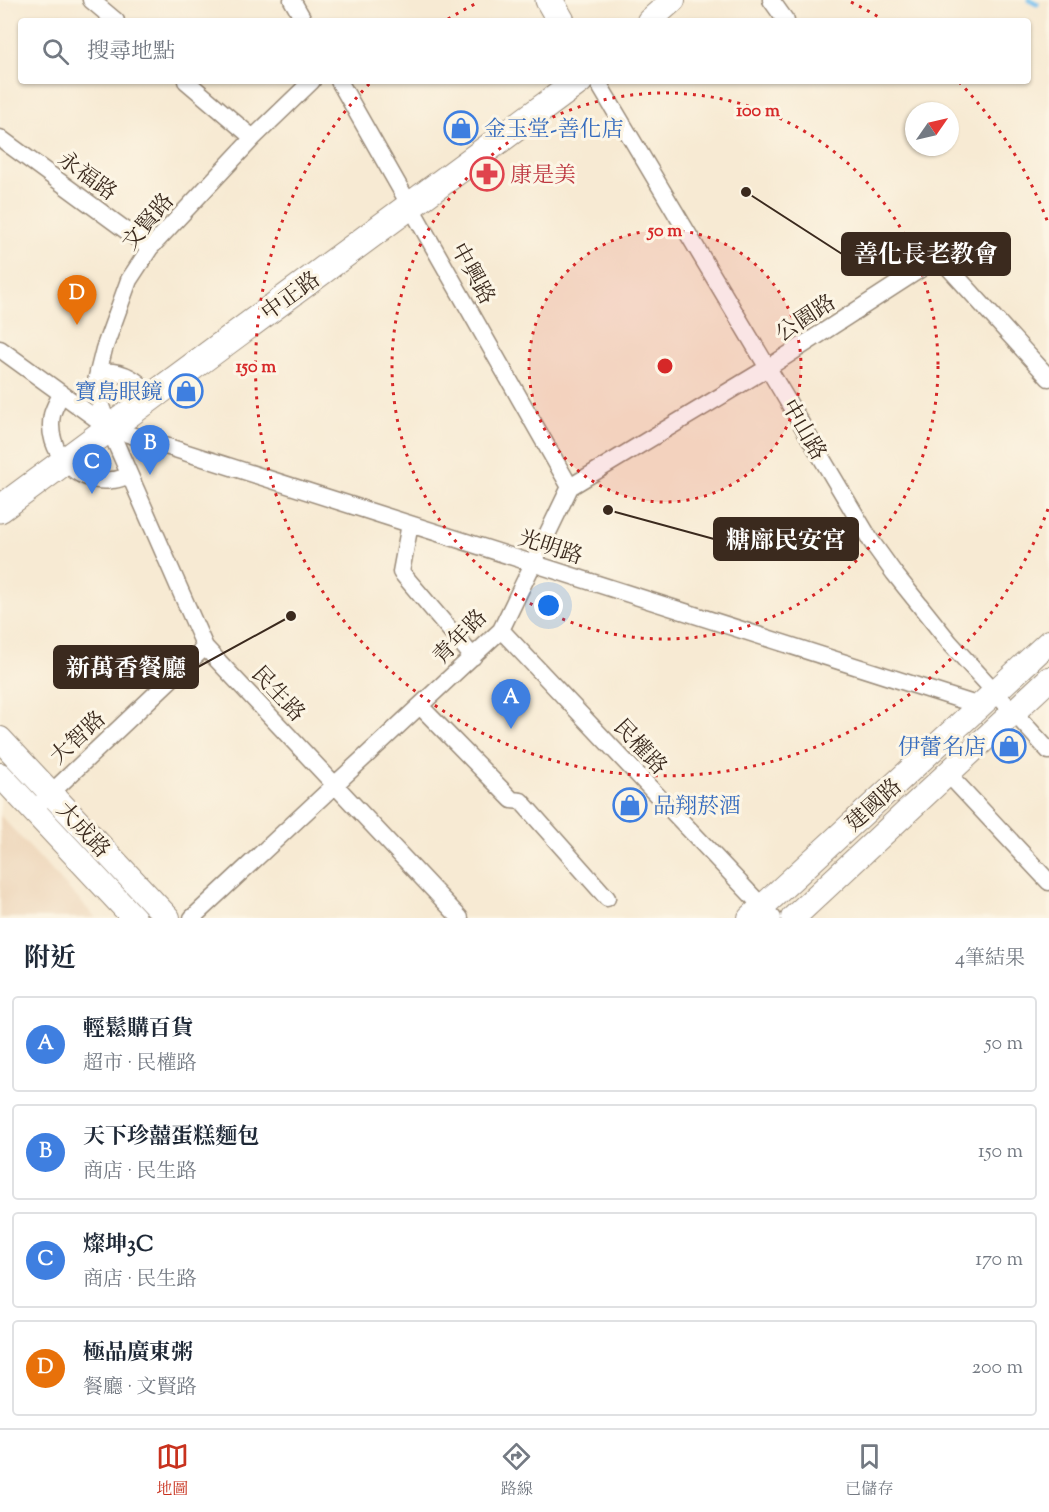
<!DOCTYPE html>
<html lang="zh-TW">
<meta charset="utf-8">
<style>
:root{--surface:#fff;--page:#f2f2f3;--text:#1f2937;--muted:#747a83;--line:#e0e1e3;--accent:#c8321e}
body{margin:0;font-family:"Sorts Mill Goudy","Noto Serif TC",serif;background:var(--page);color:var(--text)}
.compass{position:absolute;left:905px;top:102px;width:54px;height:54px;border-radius:50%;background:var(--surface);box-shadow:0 2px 4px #0004;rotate:56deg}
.you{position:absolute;left:549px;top:606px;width:21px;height:21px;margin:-15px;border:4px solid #fff;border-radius:50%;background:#1a73e8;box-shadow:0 0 0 9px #1a73e833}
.badge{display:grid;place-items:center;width:39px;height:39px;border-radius:50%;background:var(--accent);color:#fff;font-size:20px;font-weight:700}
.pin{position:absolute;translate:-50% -50px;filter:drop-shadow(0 2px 3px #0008)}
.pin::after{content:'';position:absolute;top:32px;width:21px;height:18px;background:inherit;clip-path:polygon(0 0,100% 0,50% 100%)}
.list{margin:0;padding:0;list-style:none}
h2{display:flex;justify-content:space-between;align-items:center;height:78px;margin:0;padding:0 24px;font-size:26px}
h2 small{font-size:20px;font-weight:400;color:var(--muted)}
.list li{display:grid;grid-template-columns:39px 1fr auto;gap:18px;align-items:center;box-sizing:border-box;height:96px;margin:0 12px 12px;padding:0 12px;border:2px solid var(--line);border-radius:6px}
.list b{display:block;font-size:22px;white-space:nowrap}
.list p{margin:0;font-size:20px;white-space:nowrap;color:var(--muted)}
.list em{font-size:20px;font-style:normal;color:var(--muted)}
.icon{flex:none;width:33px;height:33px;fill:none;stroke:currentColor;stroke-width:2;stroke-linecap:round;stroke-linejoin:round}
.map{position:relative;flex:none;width:1049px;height:918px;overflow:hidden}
.search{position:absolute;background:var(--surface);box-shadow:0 2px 4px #0004;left:18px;right:18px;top:18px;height:66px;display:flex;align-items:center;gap:15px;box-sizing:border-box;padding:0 21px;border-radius:6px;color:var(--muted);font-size:22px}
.sheet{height:510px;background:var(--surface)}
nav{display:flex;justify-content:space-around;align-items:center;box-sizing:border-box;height:84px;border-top:2px solid var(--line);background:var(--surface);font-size:16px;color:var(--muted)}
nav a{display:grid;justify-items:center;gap:3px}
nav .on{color:var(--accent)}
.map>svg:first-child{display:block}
.built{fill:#eed7bb}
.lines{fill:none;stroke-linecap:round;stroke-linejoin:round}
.stream{stroke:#76c0ef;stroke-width:5}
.street-casing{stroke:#998a78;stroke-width:19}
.secondary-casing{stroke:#998a78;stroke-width:26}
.primary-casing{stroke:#998a78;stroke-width:29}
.street{stroke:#fff;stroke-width:16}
.secondary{stroke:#fff;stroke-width:24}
.primary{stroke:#fff;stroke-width:27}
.ring{fill:none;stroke:#d62828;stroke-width:3;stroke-dasharray:3 6}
.labels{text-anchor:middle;stroke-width:6;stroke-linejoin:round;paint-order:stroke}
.shop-label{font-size:22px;fill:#366cbe;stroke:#fcf5e5;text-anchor:start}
.health-label{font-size:22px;fill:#be3a42;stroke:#fcf5e5;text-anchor:start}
.street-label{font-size:22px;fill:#3b2a1e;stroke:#fcf5e5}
.centre{fill:#d62828;stroke:#fcf5e5;stroke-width:3}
.ring-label{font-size:18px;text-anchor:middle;font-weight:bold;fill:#d62828;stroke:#fcf5e5;stroke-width:6;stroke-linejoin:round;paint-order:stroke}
.leader{fill:none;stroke:#3b2a1e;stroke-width:2}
.callout-dot{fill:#3b2a1e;stroke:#fcf5e5;stroke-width:2}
.callout{fill:#3b2a1e;stroke:#3b2a1e;stroke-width:2}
.callout-label{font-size:24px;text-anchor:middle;font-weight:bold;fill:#fff}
</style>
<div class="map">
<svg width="1049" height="918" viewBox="0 0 1049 918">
<rect width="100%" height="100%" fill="#fcf5e5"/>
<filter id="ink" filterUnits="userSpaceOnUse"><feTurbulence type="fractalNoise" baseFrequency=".0167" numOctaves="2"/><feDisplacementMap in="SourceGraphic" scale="12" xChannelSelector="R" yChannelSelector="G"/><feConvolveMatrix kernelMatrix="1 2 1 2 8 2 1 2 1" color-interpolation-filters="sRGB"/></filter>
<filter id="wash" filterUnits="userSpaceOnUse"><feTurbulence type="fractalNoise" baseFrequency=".008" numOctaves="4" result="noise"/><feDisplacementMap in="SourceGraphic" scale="24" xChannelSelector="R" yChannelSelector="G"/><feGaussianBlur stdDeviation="1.35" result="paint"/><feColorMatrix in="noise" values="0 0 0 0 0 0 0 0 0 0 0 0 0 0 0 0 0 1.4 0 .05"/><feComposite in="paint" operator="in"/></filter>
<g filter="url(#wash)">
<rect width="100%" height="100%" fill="#f7ead3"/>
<!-- built -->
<path class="built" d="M 0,815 L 6,822 L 96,918 L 0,918 Z"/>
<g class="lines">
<!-- stream -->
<path class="stream" d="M 1029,0 L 1037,4"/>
</g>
</g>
<g filter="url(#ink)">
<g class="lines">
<defs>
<path id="street" d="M 91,0 L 116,21
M 292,0 L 304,21
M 771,0 L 786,21
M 186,81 L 253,138
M 312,81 L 253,138 L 150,248 L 129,280 L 104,349 L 96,381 L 97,395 L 109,428 L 205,647 L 460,918
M 339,81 L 570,487
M 597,81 L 871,541 L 894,573 L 950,643 L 1049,751
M 0,138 L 150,248
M 0,349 L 109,428 L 980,706
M 98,372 C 120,369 138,379 152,397
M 61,394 C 58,401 54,407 52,415 C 45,450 76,485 112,480 C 118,480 124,477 129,475
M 410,524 L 401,572 L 473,657
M 501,630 L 773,918
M 420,706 L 512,800 L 521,801 L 607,898
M 948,774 L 1049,882
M 33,810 L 205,647
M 192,918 L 501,630 L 570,487 L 769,367 L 939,257 L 1049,378"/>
<path id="secondary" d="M 649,21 L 673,0
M 0,739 L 168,918
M 0,775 L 134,918
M 750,918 L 1049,642
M 793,918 L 1049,679"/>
<path id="primary" d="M 549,0 L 561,21
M 0,509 L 579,81"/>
</defs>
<!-- street casing -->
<use href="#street" class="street-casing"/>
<!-- secondary casing -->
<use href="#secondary" class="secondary-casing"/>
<!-- primary casing -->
<use href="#primary" class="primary-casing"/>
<!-- street -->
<use href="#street" class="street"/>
<!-- secondary -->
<use href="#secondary" class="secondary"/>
<!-- primary -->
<use href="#primary" class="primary"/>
</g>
</g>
<!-- distance rings -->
<circle cx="665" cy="366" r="136" fill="#d62828" fill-opacity=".12"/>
<g class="ring">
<circle cx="665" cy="366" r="136"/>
<circle cx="665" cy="366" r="273"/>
<path d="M1048 509A409 409 0 1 1 371 82M448 19A409 409 0 0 1 479 2M851 2A409 409 0 0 1 882 19M959 82A409 409 0 0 1 1048 223"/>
</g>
<!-- icons -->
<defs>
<symbol id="shop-ring" viewBox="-11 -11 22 22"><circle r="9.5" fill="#fcf5e5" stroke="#3f7fe0" stroke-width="1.5"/><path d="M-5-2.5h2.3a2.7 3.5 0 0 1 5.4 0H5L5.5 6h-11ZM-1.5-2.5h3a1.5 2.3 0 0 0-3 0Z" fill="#3f7fe0"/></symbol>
<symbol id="pharmacy-ring" viewBox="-11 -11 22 22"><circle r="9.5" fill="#fcf5e5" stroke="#e0444e" stroke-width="1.5"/><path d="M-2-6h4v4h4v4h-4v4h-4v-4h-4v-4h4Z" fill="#e0444e"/></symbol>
</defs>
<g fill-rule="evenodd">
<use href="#shop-ring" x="442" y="109" width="38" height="38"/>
<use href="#pharmacy-ring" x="468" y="155" width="38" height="38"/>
<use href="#shop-ring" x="167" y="372" width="38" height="38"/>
<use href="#shop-ring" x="990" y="727" width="38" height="38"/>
<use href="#shop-ring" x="611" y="786" width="38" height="38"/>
</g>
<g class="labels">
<!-- shop labels -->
<g class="shop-label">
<text x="484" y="136">金玉堂-善化店</text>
<text x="163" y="399" text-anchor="end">寶島眼鏡</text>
<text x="986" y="754" text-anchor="end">伊蕾名店</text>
<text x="653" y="813">品翔菸酒</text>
</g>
<!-- health labels -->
<g class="health-label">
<text x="510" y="182">康是美</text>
</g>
<!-- street labels -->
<g class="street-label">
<text transform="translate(88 175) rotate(36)" y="8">永福路</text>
<text transform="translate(147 221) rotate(-50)" y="8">文賢路</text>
<text transform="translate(474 273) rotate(61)" y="8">中興路</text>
<text transform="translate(290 295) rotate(-36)" y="8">中正路</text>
<text transform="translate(805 317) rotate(-33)" y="8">公園路</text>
<text transform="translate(805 429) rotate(60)" y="8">中山路</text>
<text transform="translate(551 546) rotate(18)" y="8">光明路</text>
<text transform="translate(459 636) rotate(-46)" y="8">青年路</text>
<text transform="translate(279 693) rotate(47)" y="8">民生路</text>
<text transform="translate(77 737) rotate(-43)" y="8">大智路</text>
<text transform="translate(641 746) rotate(47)" y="8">民權路</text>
<text transform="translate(873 804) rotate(-42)" y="8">建國路</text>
<text transform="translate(84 829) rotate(47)" y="8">大成路</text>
</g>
</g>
<circle cx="665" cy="366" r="9" class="centre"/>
<g class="ring-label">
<text x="758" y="116">100 m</text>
<text x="665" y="236">50 m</text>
<text x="256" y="372">150 m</text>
</g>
<!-- callouts -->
<path class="leader" d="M746 192L842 254M608 510L714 539M291 616L198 667"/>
<g class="callout-dot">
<circle cx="746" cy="192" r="6"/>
<circle cx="608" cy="510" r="6"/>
<circle cx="291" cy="616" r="6"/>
</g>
<g class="callout">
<rect x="842" y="233" width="168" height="42" rx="6"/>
<rect x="714" y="518" width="144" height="42" rx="6"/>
<rect x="54" y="646" width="144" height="42" rx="6"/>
</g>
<g class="callout-label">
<text x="926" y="262">善化長老教會</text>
<text x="786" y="548">糖廍民安宮</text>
<text x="126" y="676">新萬香餐廳</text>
</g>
</svg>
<svg class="compass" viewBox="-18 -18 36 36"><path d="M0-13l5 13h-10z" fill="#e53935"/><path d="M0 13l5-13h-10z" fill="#747a83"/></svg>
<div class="you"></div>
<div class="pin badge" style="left:511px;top:729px;background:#3f7fe0">A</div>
<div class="pin badge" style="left:150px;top:475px;background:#3f7fe0">B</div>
<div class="pin badge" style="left:92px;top:494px;background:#3f7fe0">C</div>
<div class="pin badge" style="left:77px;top:325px;background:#e8710a">D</div>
<div class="search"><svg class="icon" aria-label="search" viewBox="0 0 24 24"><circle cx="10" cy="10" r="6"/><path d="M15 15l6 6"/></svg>搜尋地點</div>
</div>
<section class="sheet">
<h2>附近<small>4筆結果</small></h2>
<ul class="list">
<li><span class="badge" style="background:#3f7fe0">A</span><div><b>輕鬆購百貨</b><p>超市 · 民權路</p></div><em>50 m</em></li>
<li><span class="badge" style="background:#3f7fe0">B</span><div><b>天下珍囍蛋糕麵包</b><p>商店 · 民生路</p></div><em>150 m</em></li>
<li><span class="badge" style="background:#3f7fe0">C</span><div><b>燦坤3C</b><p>商店 · 民生路</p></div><em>170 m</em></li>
<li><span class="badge" style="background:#e8710a">D</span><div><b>極品廣東粥</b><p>餐廳 · 文賢路</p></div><em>200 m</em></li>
</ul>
</section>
<nav>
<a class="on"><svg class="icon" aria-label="map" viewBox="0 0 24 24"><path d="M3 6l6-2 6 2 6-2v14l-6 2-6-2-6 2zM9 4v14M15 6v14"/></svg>地圖</a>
<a><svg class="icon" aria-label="directions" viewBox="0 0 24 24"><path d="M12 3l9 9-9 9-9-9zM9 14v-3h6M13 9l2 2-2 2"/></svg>路線</a>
<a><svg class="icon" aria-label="saved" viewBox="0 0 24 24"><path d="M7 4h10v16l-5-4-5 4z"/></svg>已儲存</a>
</nav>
